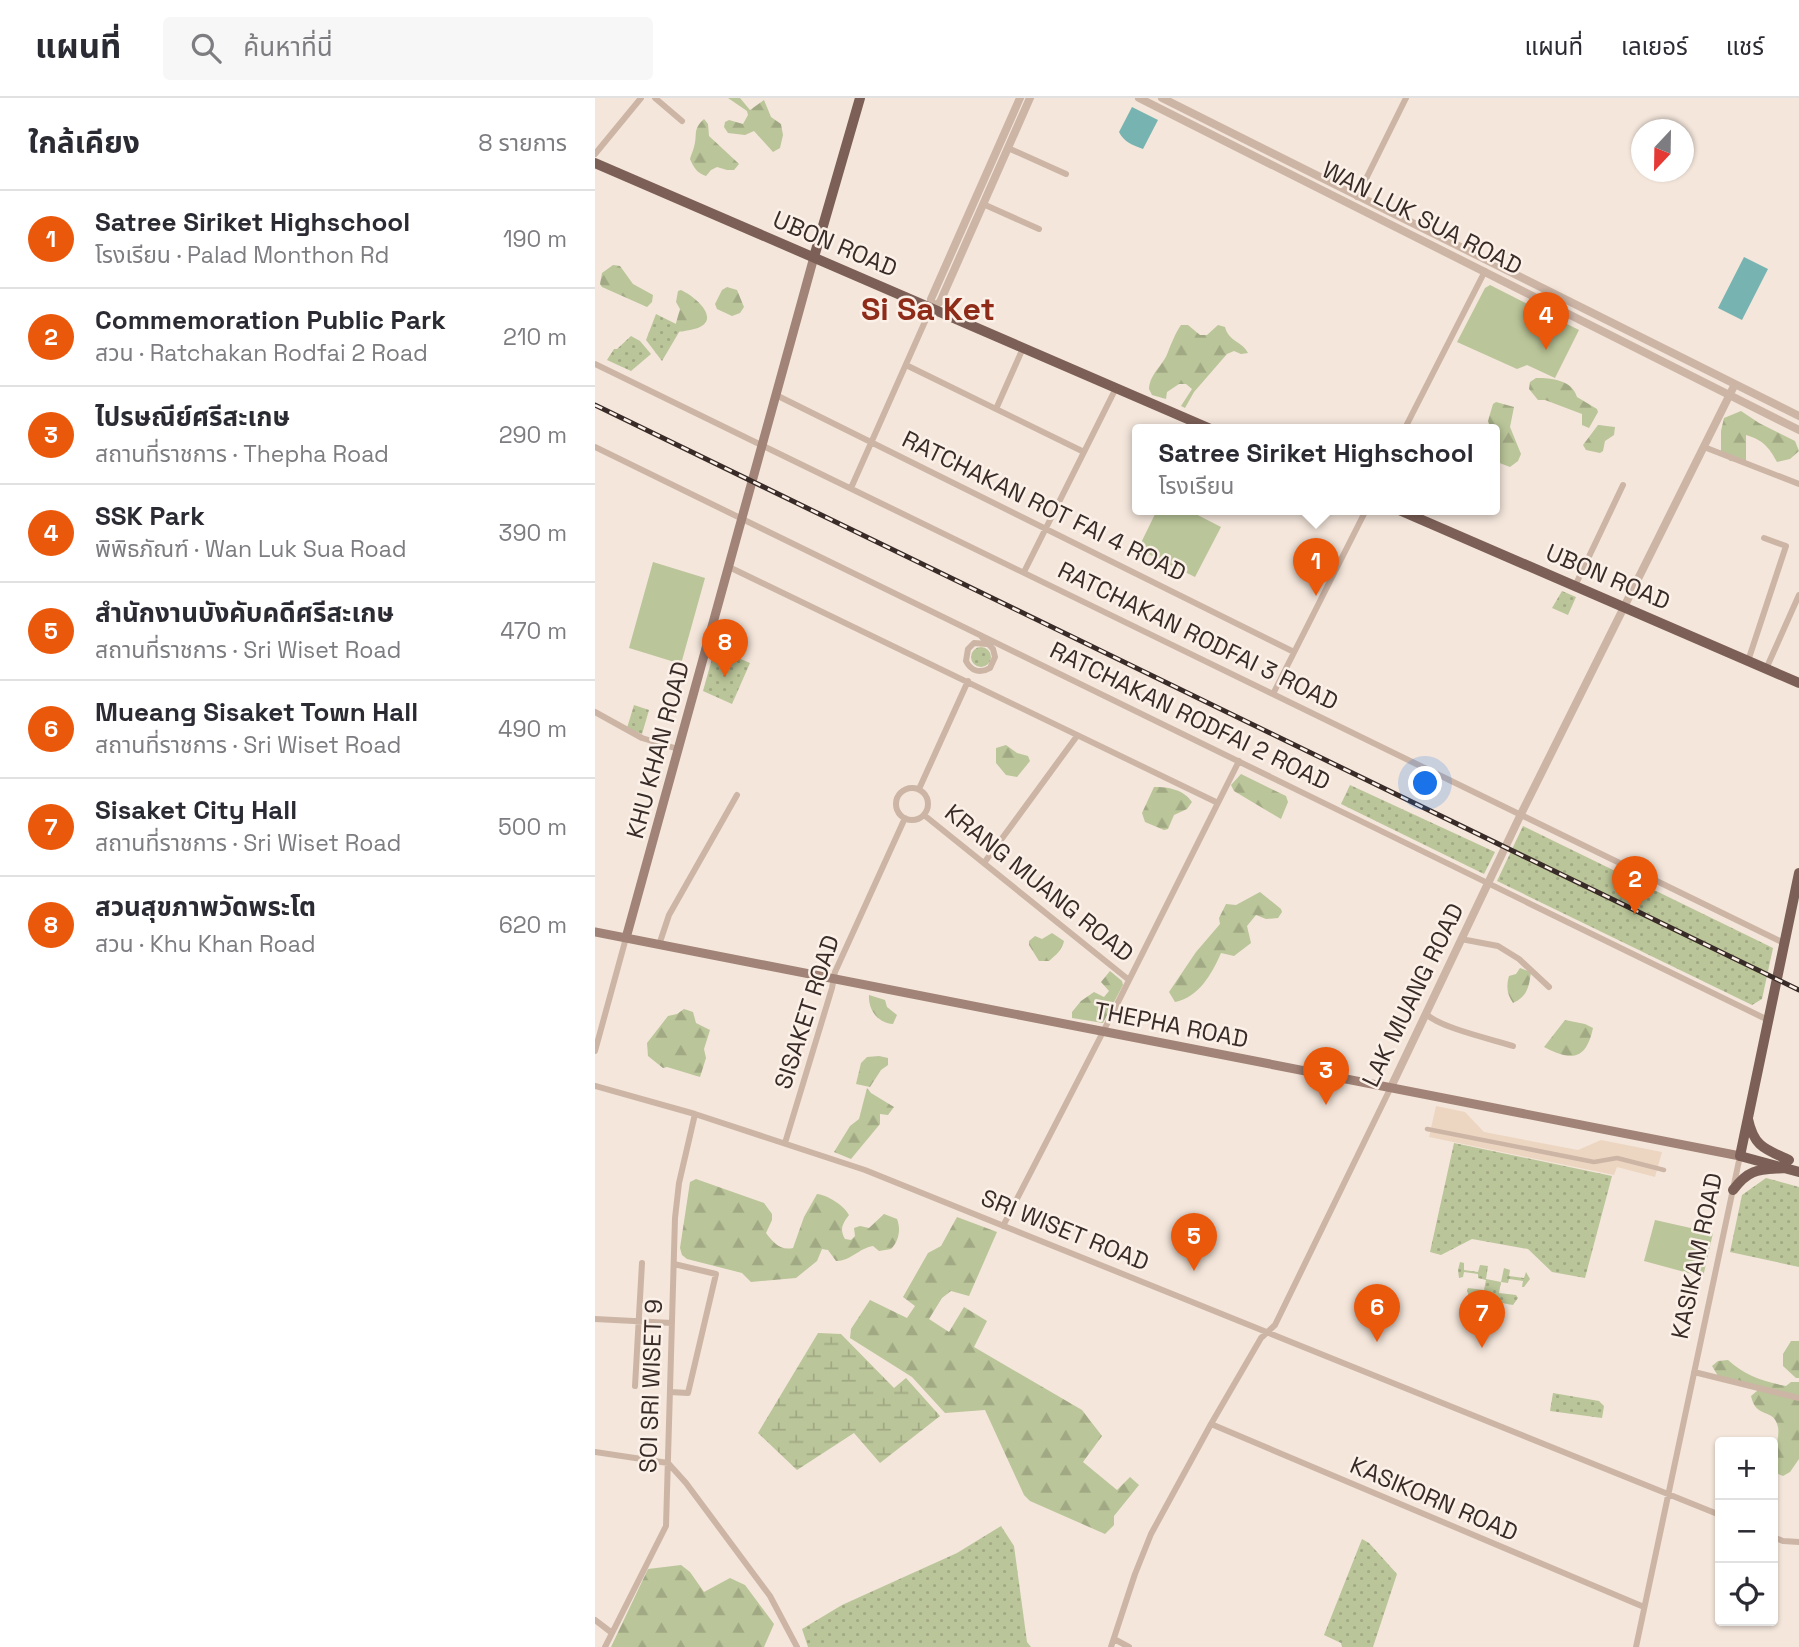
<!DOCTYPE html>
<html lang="th">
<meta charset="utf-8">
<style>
:root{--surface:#fff;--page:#f7f7f7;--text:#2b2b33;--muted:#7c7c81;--line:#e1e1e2;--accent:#ea580c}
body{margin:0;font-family:"Space Grotesk","Noto Sans Thai",sans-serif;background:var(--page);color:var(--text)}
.controls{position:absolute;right:21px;bottom:21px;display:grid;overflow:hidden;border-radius:7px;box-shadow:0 2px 5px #0004}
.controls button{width:63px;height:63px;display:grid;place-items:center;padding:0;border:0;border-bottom:2px solid var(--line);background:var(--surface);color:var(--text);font:35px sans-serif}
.compass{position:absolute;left:1036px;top:21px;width:63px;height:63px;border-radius:50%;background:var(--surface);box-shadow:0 2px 5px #0004;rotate:202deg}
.you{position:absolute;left:831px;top:686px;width:24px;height:24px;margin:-18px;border:5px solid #fff;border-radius:50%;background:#1a73e8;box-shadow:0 0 0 10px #1a73e833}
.badge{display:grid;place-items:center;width:46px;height:46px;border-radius:50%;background:var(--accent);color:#fff;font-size:23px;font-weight:700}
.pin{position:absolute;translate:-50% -58px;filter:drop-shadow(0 2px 4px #0008)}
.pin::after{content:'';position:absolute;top:37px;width:24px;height:21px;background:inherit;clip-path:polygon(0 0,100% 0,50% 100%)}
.popup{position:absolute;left:537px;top:326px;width:368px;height:91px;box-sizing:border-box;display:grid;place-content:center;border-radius:7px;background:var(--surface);filter:drop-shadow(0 2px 5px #0005);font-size:23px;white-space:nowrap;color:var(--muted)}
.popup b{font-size:26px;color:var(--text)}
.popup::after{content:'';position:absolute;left:50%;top:100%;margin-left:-14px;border:14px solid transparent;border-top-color:var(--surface)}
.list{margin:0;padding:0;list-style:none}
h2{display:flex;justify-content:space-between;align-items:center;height:91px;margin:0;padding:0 28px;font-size:30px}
h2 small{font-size:23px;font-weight:400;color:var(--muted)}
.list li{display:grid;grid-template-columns:46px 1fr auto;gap:21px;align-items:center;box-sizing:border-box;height:98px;padding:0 28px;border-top:2px solid var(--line)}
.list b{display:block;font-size:26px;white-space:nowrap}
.list p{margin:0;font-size:23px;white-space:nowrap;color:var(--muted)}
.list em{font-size:23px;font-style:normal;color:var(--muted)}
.icon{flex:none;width:38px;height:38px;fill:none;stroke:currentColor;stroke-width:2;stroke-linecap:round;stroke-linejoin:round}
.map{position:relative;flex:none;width:1204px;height:1549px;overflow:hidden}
header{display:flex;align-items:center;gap:42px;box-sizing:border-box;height:98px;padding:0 35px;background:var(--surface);border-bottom:2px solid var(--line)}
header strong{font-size:33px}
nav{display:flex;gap:38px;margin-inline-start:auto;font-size:24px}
.search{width:490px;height:63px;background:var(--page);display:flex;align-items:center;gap:18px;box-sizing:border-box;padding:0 24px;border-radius:7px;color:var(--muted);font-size:26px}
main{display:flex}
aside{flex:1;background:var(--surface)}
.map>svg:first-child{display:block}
.grass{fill:url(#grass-dots)}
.forest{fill:url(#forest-firs)}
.wetland{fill:url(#wetland-marsh)}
.pitch{fill:#bac599}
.plaza{fill:#edd6c1}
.water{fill:#77b4b1}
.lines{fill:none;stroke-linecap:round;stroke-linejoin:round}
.pedestrian{stroke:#cdb5a6;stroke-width:4.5}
.minor{stroke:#cdb5a6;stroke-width:6}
.tertiary{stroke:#cdb5a6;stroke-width:8}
.secondary{stroke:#a18377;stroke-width:9}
.primary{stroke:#7c6057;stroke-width:10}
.rail-casing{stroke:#392b27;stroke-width:5}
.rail{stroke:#fbf1e8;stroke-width:2.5;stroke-dasharray:8;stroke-linecap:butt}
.labels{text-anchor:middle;stroke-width:5;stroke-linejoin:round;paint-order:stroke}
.street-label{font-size:24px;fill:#392b27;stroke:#fbf1e8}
.district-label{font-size:32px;font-weight:bold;fill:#8f2c19;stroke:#fbf1e8}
</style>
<header>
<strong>แผนที่</strong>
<div class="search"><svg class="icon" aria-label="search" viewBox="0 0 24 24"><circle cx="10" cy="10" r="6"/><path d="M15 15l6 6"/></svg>ค้นหาที่นี่</div>
<nav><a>แผนที่</a><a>เลเยอร์</a><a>แชร์</a></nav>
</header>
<main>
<aside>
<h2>ใกล้เคียง<small>8 รายการ</small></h2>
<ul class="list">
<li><span class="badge">1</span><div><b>Satree Siriket Highschool</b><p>โรงเรียน · Palad Monthon Rd</p></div><em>190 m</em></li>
<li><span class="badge">2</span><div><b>Commemoration Public Park</b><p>สวน · Ratchakan Rodfai 2 Road</p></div><em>210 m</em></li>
<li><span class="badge">3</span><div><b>ไปรษณีย์ศรีสะเกษ</b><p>สถานที่ราชการ · Thepha Road</p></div><em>290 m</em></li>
<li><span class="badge">4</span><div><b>SSK Park</b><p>พิพิธภัณฑ์ · Wan Luk Sua Road</p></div><em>390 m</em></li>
<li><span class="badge">5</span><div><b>สำนักงานบังคับคดีศรีสะเกษ</b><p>สถานที่ราชการ · Sri Wiset Road</p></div><em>470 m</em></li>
<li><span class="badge">6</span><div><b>Mueang Sisaket Town Hall</b><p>สถานที่ราชการ · Sri Wiset Road</p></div><em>490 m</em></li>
<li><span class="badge">7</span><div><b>Sisaket City Hall</b><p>สถานที่ราชการ · Sri Wiset Road</p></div><em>500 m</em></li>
<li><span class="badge">8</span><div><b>สวนสุขภาพวัดพระโต</b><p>สวน · Khu Khan Road</p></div><em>620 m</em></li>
</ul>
</aside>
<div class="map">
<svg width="1204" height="1549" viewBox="0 0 1204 1549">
<defs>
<pattern id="grass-dots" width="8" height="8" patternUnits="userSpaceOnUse" patternTransform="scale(1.75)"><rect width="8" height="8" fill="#bac599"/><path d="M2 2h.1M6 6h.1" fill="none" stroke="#a1a984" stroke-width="1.8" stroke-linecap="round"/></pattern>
<pattern id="forest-firs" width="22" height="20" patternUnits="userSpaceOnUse" patternTransform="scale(1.75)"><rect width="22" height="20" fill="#bac599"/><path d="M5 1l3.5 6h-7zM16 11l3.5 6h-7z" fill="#a1a984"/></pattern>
<pattern id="wetland-marsh" width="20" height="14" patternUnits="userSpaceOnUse" patternTransform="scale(1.75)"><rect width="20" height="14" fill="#bac599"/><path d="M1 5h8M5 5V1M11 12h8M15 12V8" fill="none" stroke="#a1a984"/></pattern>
</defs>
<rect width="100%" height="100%" fill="#f4e6db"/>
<!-- grass -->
<path class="grass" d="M 61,216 L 87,229 L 67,263 L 51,242 Z
M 36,238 L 45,243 L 56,256 L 36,273 L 12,262 L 19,251 L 22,251 Z
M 967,493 L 981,499 L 973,517 L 957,510 Z
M376 559a10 10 0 1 1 20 0a10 10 0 1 1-20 0Z
M 120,550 L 155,565 L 137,606 L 108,593 Z
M 39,607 L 54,612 L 47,636 L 32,630 Z
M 755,687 L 900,754 L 889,776 L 746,706 Z
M 928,728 L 1178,850 L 1167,901 L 1157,907 L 902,783 Z
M 859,1045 L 1017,1078 L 990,1180 L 957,1174 L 933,1151 L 877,1141 L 846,1157 L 835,1154 Z
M 1171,1080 L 1204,1089 L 1204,1169 L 1135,1154 L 1147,1097 Z
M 865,1164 L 869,1165 L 869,1172 L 883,1174 L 885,1167 L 893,1168 L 891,1181 L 906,1184 L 909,1170 L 915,1172 L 914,1178 L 929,1180 L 931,1174 L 935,1181 L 929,1189 L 927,1189 L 928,1183 L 914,1181 L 913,1185 L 906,1184 L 904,1195 L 921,1197 L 923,1200 L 918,1207 L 874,1199 L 872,1192 L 873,1190 L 889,1192 L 891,1182 L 883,1180 L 883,1176 L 869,1174 L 868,1179 L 864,1180 L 863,1172 Z
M 958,1295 L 1004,1303 L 1009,1308 L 1007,1320 L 955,1313 Z
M 406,1428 L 419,1448 L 432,1544 L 436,1549 L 213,1549 L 207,1531 L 247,1507 L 362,1455 Z
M 767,1441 L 774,1445 L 802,1476 L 778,1549 L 747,1549 L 746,1545 L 729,1537 Z"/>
<!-- forest -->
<path class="forest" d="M 133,0 L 145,0 L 155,12 L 169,2 L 176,19 L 186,26 L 188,37 L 185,50 L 178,54 L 159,33 L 150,37 L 133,35 L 129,29 L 130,24 L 134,22 L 148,26 L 153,17 L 152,13 Z
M 109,21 L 113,26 L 114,38 L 142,64 L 144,66 L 139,72 L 132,72 L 122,69 L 116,72 L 111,78 C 102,75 99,70 95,61 C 96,57 98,53 99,49 C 103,36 97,32 109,21 Z
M 18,167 L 25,168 L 38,186 L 58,197 L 57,204 L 52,209 L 7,189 L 5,186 L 7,175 Z
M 132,189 L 142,192 L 149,209 L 145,215 L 137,218 L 122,211 L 120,206 L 127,192 Z
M 86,192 C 105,201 129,226 95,232 C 88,233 86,235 79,232 L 85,211 L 81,204 L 83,193 Z
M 586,227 L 593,227 L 605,237 L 612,237 L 623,227 L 630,229 C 634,244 647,243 653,255 L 646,256 L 639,253 L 632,256 L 599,294 L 590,310 L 586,308 L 597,291 L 591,286 L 584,286 L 572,294 L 571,301 L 557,297 L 554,291 C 555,275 568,268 573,254 C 577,244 580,236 586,227 Z
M 941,280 C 957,280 977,282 982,299 L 1002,311 L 1003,314 L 994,330 L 987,327 L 987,316 L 950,302 L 943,302 L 934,291 L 935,284 Z
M 901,304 L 919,309 L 915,329 L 926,356 L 923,363 L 915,369 L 902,364 L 900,332 L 896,332 L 893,323 L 898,306 Z
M 1146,313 L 1164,325 L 1200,343 L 1204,353 L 1195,361 L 1182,364 C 1174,349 1168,342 1151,337 L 1151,364 L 1135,363 L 1126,353 L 1126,333 L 1129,320 Z
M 1003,327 L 1020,329 L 1019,337 L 1010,343 L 1008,353 L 1005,355 L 991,352 L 988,347 Z
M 411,647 L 422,655 L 433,658 L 435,663 L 422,679 L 411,677 L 401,665 L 401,650 Z
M 646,676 L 691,698 L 693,704 L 686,721 L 639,693 L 636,687 Z
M 559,689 C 573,689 588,691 597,704 L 592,711 L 579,717 L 573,731 L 569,732 L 550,724 L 547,715 Z
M 665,794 L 686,811 L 687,814 L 683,820 L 671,821 L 661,817 L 652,828 L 656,845 L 639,858 L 626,855 C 617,876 603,900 580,904 L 574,894 L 601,854 L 625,826 L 624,820 L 631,806 L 641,807 Z
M 457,835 L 469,843 C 467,852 461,857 454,863 L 444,863 L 434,847 L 434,843 L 440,838 L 447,841 Z
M 925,870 L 936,874 C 934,889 932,899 918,905 C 912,896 911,889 914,878 L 921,876 Z
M 515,873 L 527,883 L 528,887 L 508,925 L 477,920 L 477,914 L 486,903 L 499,894 L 509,899 L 514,893 L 506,884 Z
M 274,897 L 290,902 L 292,909 L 302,917 L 298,926 C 283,925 273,912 274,897 Z
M 89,911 L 98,914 L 101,925 L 115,932 L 109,951 L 111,960 L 105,979 L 72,969 L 68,970 L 53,958 L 52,945 L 73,918 L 82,916 Z
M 970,922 L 990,926 L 998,930 C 991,963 976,963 949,949 Z
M 284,958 L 293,960 L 293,967 L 286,972 L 275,989 L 261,986 L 266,965 L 272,959 Z
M 272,990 L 276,995 L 299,1009 L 293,1017 L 285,1016 L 285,1026 L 256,1061 L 239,1054 L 255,1028 L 264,1021 Z
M 101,1081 L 169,1105 L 177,1116 L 177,1122 L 171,1135 C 178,1144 185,1153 198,1150 L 209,1119 L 222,1096 C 232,1097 249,1107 254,1117 C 248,1125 244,1131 250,1141 L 256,1142 L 260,1138 L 259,1130 L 265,1128 L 274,1130 L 289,1116 L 302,1121 C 306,1131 304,1143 296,1151 L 284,1153 L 278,1148 C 264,1150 256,1163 241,1163 L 233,1152 L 227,1151 L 222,1163 L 201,1180 L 156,1184 L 147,1175 L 92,1161 L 87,1157 L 85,1150 L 95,1084 Z
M 362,1119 L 402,1134 L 374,1198 L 356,1193 L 347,1200 L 334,1221 L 354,1234 L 369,1209 L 392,1223 L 379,1249 L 487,1312 L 507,1338 L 488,1364 L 522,1392 L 535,1379 L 544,1387 L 519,1418 L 519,1427 L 510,1436 L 435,1403 L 429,1397 L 390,1312 L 350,1315 L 317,1279 L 255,1240 L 256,1231 L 275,1202 L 312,1220 L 320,1208 L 308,1199 L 333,1155 L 346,1148 Z
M 1196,1243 L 1204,1243 L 1204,1280 L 1201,1280 L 1188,1268 L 1188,1256 Z
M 1133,1262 C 1149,1277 1169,1284 1191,1288 L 1196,1284 L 1204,1284 L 1204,1361 L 1195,1374 L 1188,1378 L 1178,1374 C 1178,1360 1185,1339 1183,1329 C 1179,1309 1161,1322 1156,1298 L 1162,1293 L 1162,1289 L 1123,1278 L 1117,1268 L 1123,1263 Z
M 86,1467 L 95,1474 L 109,1494 L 135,1480 L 150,1487 L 179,1526 L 169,1549 L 16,1549 L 53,1471 Z"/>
<!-- wetland -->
<path class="wetland" d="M 223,1235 L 246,1236 L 299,1290 L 311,1280 L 345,1318 L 285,1365 L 259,1335 L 202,1372 L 163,1335 Z"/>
<!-- pitch -->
<path class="pitch" d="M 895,187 L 984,232 L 960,280 L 932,267 L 922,271 L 862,244 L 890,190 Z
M 562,412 L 593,412 L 626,429 L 600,479 L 543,451 Z
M 58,464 L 110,480 L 86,566 L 34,550 Z
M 1060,1122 L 1118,1135 L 1108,1179 L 1049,1163 Z"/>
<!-- plaza -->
<path class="plaza" d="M 841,1008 L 870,1014 L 889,1034 L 983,1052 L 1006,1042 L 1067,1054 L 1060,1079 L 1022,1069 L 1019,1077 L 834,1039 Z"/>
<!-- water -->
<path class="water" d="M 537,9 L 563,22 L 548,51 C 537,47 529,44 524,34 Z
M 1149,159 L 1173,171 L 1147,222 L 1123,210 Z"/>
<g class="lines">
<!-- pedestrian -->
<path class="pedestrian" d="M 832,1031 L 999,1064 L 1022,1060 L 1069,1072"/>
<!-- minor -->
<path class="minor" d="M 60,0 L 87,23
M 413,50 L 471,76
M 0,56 L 46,0
M 762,99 L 811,0
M 388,106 L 444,131
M 0,266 L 1189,845
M 311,267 L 489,354
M 181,297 L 699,554
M 401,311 L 428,250
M 809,332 L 890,173
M 0,349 L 1173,922
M 1109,349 L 1204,386
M 256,390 L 336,210
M 134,469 L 623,705
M 429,474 L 521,290
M 980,488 L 1028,387
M 385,537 L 398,551 L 400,559 L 395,570 C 385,576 376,573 371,563 L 373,551 L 379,545 L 392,546
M 1153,563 L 1191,448 L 1169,440
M 1171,571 L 1204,497
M 678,596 L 771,412
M 0,614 L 47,640 L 83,651
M301 706a16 16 0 1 1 32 0a16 16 0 1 1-32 0Z
M 324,691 L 373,583
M 329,717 L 534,882
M 389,765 L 482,638
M 866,841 L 903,848 L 924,861 L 954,889
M 64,847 L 74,817 L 142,697
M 831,916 C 846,930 896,941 918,948
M 0,953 L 31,840
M 0,988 L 100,1016 L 270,1072 L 1125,1417
M 190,1045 L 237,890 L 240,874 L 310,720
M 408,1128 L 508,934 L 644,663
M 0,1221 L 77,1225
M 1099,1274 L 1204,1300
M 40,1288 L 47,1165
M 75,1294 L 93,1295 L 121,1176 L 79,1166
M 616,1326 L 1049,1509
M 0,1354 L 73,1365 L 91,1385 L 175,1498 L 202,1549
M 1178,1439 L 1188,1443 L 1204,1444
M 0,1522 L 17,1535
M 519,1541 L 534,1549
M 10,1549 L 71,1428 L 80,1120 L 84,1085 L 100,1016
M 516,1549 L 540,1476 L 556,1436 L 616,1326 L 666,1240 L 680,1227 L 796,989
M 1041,1549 L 1145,1058"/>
<!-- tertiary -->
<path class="tertiary" d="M 544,0 L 1204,332
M 567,0 L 1204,318
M 336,210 L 345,204 L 435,0
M 336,210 L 336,201 L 425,0
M 796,989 L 926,716 L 1140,286"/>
<!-- secondary -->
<path class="secondary" d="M 0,834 L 1145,1058
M 31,840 L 219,159"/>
<!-- primary -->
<path class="primary" d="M 0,65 L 618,332
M 219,159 L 265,0
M 804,412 L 1204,585
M 1153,1021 C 1159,1049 1170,1051 1194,1062
M 1145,1058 L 1204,775
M 1145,1058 L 1204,1074
M 1138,1092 C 1155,1069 1165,1072 1192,1070"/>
<defs>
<path id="rail" d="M 0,307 L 1204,892"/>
</defs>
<!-- rail casing -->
<use href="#rail" class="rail-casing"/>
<!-- rail -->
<use href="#rail" class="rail"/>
</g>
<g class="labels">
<!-- street labels -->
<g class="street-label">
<text transform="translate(827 120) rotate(27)" y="8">WAN LUK SUA ROAD</text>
<text transform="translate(240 146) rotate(23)" y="8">UBON ROAD</text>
<text transform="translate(449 408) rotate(26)" y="8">RATCHAKAN ROT FAI 4 ROAD</text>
<text transform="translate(1013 479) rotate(23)" y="8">UBON ROAD</text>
<text transform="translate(603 538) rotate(26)" y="8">RATCHAKAN RODFAI 3 ROAD</text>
<text transform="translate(595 618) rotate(26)" y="8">RATCHAKAN RODFAI 2 ROAD</text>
<text transform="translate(63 652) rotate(-75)" y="8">KHU KHAN ROAD</text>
<text transform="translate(444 785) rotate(39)" y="8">KRANG MUANG ROAD</text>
<text transform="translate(818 897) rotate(-64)" y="8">LAK MUANG ROAD</text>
<text transform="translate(212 914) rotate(-72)" y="8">SISAKET ROAD</text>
<text transform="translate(576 927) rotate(11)" y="8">THEPHA ROAD</text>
<text transform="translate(470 1132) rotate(22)" y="8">SRI WISET ROAD</text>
<text transform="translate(1102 1158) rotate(-78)" y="8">KASIKAM ROAD</text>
<text transform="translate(56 1288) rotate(-88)" y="8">SOI SRI WISET 9</text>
<text transform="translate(839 1401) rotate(23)" y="8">KASIKORN ROAD</text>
</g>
<!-- district labels -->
<g class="district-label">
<text x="333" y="222">Si Sa Ket</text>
</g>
</g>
</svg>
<div class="controls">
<button>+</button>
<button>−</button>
<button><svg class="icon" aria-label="locate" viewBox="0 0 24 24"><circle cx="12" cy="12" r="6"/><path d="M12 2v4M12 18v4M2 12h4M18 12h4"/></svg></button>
</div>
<svg class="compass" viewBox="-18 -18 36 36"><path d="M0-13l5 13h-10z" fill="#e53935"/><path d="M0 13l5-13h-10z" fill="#7c7c81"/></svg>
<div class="you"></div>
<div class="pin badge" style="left:721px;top:498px">1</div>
<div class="popup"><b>Satree Siriket Highschool</b>โรงเรียน</div>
<div class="pin badge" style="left:1040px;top:816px">2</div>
<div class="pin badge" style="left:731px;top:1007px">3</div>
<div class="pin badge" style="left:951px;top:252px">4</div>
<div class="pin badge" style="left:599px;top:1173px">5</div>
<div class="pin badge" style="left:782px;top:1244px">6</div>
<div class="pin badge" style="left:887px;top:1250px">7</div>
<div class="pin badge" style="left:130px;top:579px">8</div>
</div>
</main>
